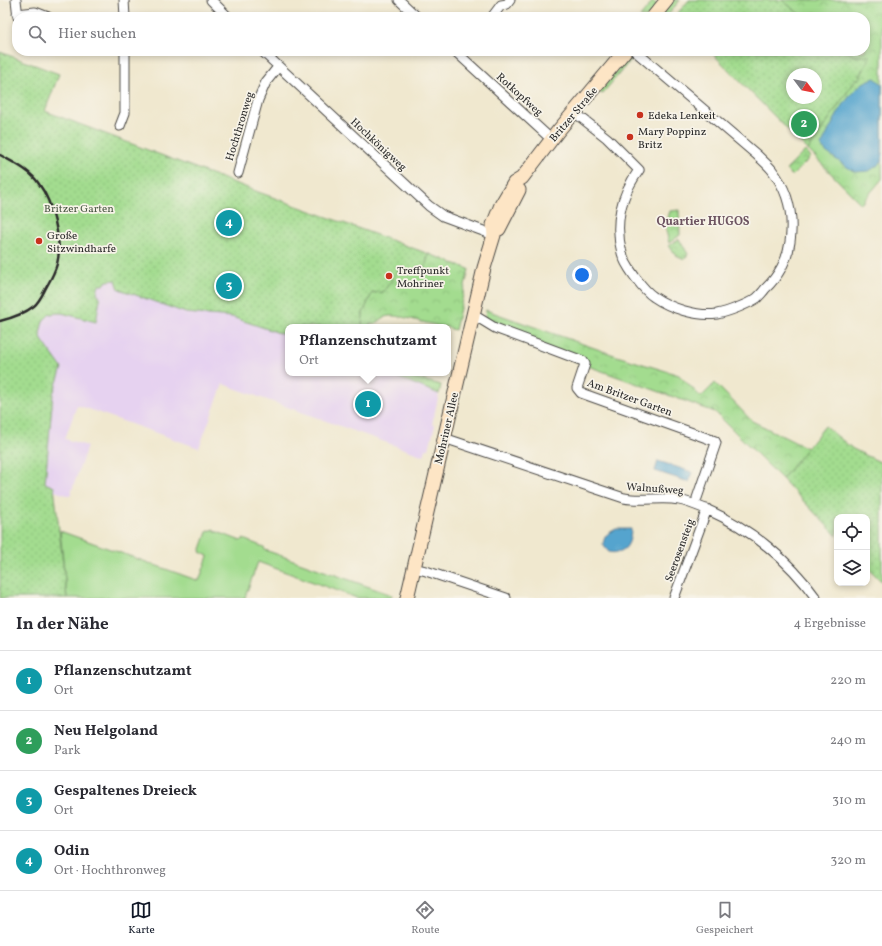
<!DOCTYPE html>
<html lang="de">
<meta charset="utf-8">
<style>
:root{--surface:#fff;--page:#f7f7f7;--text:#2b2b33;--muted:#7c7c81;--line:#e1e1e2;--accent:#111827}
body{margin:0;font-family:Vollkorn,serif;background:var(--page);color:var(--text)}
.controls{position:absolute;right:12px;bottom:12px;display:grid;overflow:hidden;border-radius:8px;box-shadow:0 2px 6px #0003}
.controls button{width:36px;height:36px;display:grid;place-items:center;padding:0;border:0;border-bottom:1px solid var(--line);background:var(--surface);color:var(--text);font:20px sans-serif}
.compass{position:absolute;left:786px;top:68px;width:36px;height:36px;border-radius:50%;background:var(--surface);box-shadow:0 2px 6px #0003;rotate:122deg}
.you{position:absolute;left:582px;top:275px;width:14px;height:14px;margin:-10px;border:3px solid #fff;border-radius:50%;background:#1a73e8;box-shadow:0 0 0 6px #1a73e833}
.badge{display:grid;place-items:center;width:26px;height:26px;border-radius:50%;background:var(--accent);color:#fff;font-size:13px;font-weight:700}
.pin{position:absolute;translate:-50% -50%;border:2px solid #fff;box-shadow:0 1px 4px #0006}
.popup{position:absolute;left:285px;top:324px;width:166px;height:52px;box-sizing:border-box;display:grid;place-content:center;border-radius:8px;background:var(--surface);filter:drop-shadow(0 1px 3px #0005);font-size:13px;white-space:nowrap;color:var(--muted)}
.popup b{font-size:15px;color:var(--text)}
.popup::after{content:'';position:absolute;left:50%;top:100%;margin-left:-8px;border:8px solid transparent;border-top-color:var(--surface)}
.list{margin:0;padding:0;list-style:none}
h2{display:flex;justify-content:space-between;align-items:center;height:52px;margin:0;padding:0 16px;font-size:17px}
h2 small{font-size:13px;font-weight:400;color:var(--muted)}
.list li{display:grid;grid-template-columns:26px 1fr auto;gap:12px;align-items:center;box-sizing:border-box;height:60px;padding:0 16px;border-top:1px solid var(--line)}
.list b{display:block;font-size:15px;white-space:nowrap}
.list p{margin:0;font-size:13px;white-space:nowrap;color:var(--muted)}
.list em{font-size:13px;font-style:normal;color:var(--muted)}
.icon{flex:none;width:22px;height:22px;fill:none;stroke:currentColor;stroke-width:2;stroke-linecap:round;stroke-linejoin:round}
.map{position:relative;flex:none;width:882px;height:598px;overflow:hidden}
.search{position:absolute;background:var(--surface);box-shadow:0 2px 6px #0003;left:12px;right:12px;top:12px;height:44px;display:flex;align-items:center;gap:10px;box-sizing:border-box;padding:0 14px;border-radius:16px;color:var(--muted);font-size:15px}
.sheet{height:292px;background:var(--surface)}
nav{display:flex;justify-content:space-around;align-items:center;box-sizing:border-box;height:56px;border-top:1px solid var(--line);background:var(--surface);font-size:11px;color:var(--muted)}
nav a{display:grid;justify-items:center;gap:2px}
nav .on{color:var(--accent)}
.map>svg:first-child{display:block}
.built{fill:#e6d2f0}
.grass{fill:#a3dc8f;stroke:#67845d}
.wetland{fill:url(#wetland-marsh);stroke:#67845d}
.park{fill:url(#park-crowns);stroke:#67845d}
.garden{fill:url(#garden-dots);stroke:#67845d;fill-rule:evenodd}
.water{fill:#54a4ce;stroke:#40687c}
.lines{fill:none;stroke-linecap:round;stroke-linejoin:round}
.minor-casing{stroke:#494744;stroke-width:11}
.secondary-casing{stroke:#494744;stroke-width:15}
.minor{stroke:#fff;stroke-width:9}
.secondary{stroke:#fde5c5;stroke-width:13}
.rail{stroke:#2b2b2b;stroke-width:2.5}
.poi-dot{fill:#c8321e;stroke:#f7f3e8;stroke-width:1.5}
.labels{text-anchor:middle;stroke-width:3.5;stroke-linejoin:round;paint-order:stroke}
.street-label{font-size:11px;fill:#2b2b2b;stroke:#f7f3e8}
.poi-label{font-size:11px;fill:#2b2b2b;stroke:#f7f3e8;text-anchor:start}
.park-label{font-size:11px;fill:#495744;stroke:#f7f3e8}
.neighbourhood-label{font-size:12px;font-weight:bold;fill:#6d5461;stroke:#f7f3e8}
</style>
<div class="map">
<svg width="882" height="598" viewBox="0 0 882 598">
<defs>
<pattern id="wetland-marsh" width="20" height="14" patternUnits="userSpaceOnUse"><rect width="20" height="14" fill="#a3dc8f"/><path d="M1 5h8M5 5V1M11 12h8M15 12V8" fill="none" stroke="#8cbd7c"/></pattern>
<pattern id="park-crowns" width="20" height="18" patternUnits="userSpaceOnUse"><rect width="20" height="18" fill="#a3dc8f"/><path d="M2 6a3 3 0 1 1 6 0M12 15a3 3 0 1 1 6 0" fill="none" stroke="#8cbd7c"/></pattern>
<pattern id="garden-dots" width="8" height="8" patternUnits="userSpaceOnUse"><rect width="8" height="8" fill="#a3dc8f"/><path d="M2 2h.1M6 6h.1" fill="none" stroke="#8cbd7c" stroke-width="1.8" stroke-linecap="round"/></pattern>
</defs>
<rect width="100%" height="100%" fill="#f7f3e8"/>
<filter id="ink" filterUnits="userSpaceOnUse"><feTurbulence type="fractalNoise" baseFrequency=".025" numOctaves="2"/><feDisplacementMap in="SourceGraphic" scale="8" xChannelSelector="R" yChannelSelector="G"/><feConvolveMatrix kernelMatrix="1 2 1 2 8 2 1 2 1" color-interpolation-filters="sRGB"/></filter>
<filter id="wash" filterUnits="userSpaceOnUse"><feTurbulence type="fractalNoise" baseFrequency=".012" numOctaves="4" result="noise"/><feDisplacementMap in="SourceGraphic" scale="16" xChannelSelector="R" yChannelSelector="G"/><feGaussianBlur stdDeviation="0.9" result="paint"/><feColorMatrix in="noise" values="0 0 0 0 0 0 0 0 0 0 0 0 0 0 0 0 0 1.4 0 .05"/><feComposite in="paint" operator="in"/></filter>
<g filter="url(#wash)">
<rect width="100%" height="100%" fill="#f0e8cf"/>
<!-- built -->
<path class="built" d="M 116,280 L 117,286 L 119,289 L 186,313 L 232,317 L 288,336 L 288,373 L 387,373 L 439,394 L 432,424 L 435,425 L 429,449 L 426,449 L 424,456 L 223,384 L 199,448 L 77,405 L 65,439 L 87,446 L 70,496 L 54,491 L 54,487 L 45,483 L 53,394 L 62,368 L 42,340 L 40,333 L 43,321 L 50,314 L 57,313 L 62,313 L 96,322 L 100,297 L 97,293 L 99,284 L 101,285 L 107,281 Z"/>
<!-- grass -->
<path class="grass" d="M 672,0 L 680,0 L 666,17 L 661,17 Z
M 653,1 L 658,6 L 648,17 L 640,17 Z
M 631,53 L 635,55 L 602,94 L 599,92 Z
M 214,529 L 215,531 L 241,541 L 243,539 L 264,547 L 265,550 L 392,595 L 391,598 L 357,598 L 258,562 L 245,597 L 246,598 L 67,598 L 60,531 L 199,581 L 208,556 L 200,552 L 207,532 Z"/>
<!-- wetland -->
<path class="wetland" d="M 805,151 L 811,157 L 792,176 L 786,170 Z"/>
<!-- park -->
<path class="park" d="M 782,0 L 882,0 L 882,179 L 861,204 L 808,150 L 856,79 L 859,79 L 870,57 L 854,56 L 846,51 L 865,51 L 865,17 L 803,17 Z
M 679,210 L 680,235 L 669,243 L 666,230 L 667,221 L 670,211 Z
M 679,239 L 688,254 L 684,260 L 677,256 L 669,246 Z
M 429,254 L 469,269 L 455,330 L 448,328 L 448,327 C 432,327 397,312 385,317 C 381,319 378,322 375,325 L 370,324 L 370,327 L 362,327 L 363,313 L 372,293 L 383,292 L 398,271 L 424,269 Z
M 486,310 L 620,357 L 679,375 L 701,397 L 715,383 L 752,421 L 807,448 L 782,479 L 715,412 L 588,366 L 484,321 Z
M 387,373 L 398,373 L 441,385 L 439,394 Z"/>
<!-- garden -->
<path class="garden" d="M 689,0 L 782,0 L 803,17 L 677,17 L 676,15 Z
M 710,51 L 846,51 L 854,56 L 870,56 L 859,79 L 856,79 L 808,150 ZM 792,74 L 816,74 L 816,98 L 792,98 Z
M 0,52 L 59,74 L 45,111 L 261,193 L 429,254 L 424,269 L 398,271 L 383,292 L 372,293 L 363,313 L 362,327 L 288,327 L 288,336 L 232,317 L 186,313 L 119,289 L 116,280 L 107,281 L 104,285 L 99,285 L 97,293 L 100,297 L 100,299 L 96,322 L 62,313 L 57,313 L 50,314 L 43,321 L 40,333 L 42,340 L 62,368 L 53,394 L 45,483 L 54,487 L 67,598 L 0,598 Z
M 825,426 L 853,449 L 882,463 L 882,582 L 867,567 L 867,517 L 837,517 L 837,536 L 782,479 Z"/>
<!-- water -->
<path class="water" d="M 875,78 L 882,84 L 882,161 L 877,166 L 869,171 L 855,172 L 844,165 L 826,152 L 821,146 C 832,125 843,98 863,83 C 866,81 871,79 875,78 Z
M 658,461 L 692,472 L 689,482 L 655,471 Z
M 616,529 L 631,529 C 631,534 630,542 627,546 C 624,551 615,554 609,552 C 606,550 605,547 603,544 C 605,534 607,534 616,529 Z"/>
</g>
<g filter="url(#ink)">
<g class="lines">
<defs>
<path id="minor" d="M 16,0 L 18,17
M 124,0 L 125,17
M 211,0 L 228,17
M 399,0 L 417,17
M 17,14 L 35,12 L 48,17
M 492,17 L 501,5 L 507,4 L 510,0
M 262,51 L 429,206 L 443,216 L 494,235
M 455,51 L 551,139
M 574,112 L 607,138 L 639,170 C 621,195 614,224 622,253 C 624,262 630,270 635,277 C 641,285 646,292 654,297 C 670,308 697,317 717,314 C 728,312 748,304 757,298 C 760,295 763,292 765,289 C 778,277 788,259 790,242 C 794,215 789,192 772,170 C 768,165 762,160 757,155 L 635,51
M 120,126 L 125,113 L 125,51
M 238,173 L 258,100 L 266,82 L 278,67
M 473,315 L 477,317 L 495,328 L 583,361 L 585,364 L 577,388 L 581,393 L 715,441 L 716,443 L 697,498
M 444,438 L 624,498 C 643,502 661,496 679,500 C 689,502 698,506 708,510 C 751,529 789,560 816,598
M 414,568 L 426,571 L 506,598
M 674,598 L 707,509"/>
<path id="secondary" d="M 653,17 L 667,0
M 499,229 L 519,190
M 407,598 L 484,268 L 494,235 L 493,225 L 501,205 L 514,183 L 522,178 L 558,131 L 625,51"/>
</defs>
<!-- minor casing -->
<use href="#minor" class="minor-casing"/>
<!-- secondary casing -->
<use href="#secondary" class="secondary-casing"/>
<!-- minor -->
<use href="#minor" class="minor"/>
<!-- secondary -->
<use href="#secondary" class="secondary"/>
<!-- rail -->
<path class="rail" d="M 0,155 C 14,163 30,170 39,184 C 52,201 63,243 57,264 C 55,271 51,279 47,286 C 43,293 40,301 34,306 C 24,314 12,318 0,321"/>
</g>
</g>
<!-- markers -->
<g class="poi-dot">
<circle cx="640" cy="115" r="4"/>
<circle cx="630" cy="137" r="4"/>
<circle cx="39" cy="241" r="4"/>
<circle cx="389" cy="276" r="4"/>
</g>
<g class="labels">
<!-- street labels -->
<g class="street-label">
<text transform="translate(520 94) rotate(42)" y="4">Rotkopfweg</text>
<text transform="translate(573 114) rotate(-50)" y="4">Britzer Straße</text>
<text transform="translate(239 126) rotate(-73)" y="4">Hochthronweg</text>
<text transform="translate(379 144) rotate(43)" y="4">Hochkönigweg</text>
<text transform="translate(630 397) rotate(20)" y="4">Am Britzer Garten</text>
<text transform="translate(446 428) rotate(-77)" y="4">Mohriner Allee</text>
<text transform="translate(655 488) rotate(4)" y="4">Walnußweg</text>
<text transform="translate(679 550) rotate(-70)" y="4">Seerosensteig</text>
</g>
<!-- poi labels -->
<g class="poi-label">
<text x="648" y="119">Edeka Lenkeit</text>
<text x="638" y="135">Mary Poppinz<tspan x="638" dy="13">Britz</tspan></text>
<text x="47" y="239">Große<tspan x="47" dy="13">Sitzwindharfe</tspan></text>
<text x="397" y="274">Treffpunkt<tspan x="397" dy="13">Mohriner</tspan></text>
</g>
<!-- park labels -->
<g class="park-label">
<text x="79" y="212">Britzer Garten</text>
</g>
<!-- neighbourhood labels -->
<g class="neighbourhood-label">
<text x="703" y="225">Quartier HUGOS</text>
</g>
</g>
</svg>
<div class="controls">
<button><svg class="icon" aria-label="locate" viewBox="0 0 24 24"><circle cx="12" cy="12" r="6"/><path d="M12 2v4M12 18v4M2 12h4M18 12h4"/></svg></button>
<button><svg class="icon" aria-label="layers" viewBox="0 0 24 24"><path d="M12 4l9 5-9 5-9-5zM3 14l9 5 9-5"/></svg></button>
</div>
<svg class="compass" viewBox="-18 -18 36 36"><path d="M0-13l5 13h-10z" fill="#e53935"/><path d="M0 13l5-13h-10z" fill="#7c7c81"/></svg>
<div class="you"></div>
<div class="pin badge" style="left:368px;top:404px;background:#0f9aa8">1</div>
<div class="popup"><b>Pflanzenschutzamt</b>Ort</div>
<div class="pin badge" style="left:804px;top:124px;background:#2e9e5b">2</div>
<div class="pin badge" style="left:229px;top:286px;background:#0f9aa8">3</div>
<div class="pin badge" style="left:229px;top:223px;background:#0f9aa8">4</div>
<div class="search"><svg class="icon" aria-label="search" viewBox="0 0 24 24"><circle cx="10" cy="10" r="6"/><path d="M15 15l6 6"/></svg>Hier suchen</div>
</div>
<section class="sheet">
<h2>In der Nähe<small>4 Ergebnisse</small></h2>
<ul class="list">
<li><span class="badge" style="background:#0f9aa8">1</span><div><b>Pflanzenschutzamt</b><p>Ort</p></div><em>220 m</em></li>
<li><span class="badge" style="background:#2e9e5b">2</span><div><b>Neu Helgoland</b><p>Park</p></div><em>240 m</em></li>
<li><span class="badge" style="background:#0f9aa8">3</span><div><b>Gespaltenes Dreieck</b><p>Ort</p></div><em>310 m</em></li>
<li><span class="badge" style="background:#0f9aa8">4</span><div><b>Odin</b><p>Ort · Hochthronweg</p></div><em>320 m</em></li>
</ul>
</section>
<nav>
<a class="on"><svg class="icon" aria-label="map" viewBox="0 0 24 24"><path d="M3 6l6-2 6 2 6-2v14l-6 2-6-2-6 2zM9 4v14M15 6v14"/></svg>Karte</a>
<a><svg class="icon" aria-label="directions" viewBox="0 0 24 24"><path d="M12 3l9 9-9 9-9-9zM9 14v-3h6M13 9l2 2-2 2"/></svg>Route</a>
<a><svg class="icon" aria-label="saved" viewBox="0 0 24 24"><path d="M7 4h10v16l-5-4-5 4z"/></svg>Gespeichert</a>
</nav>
